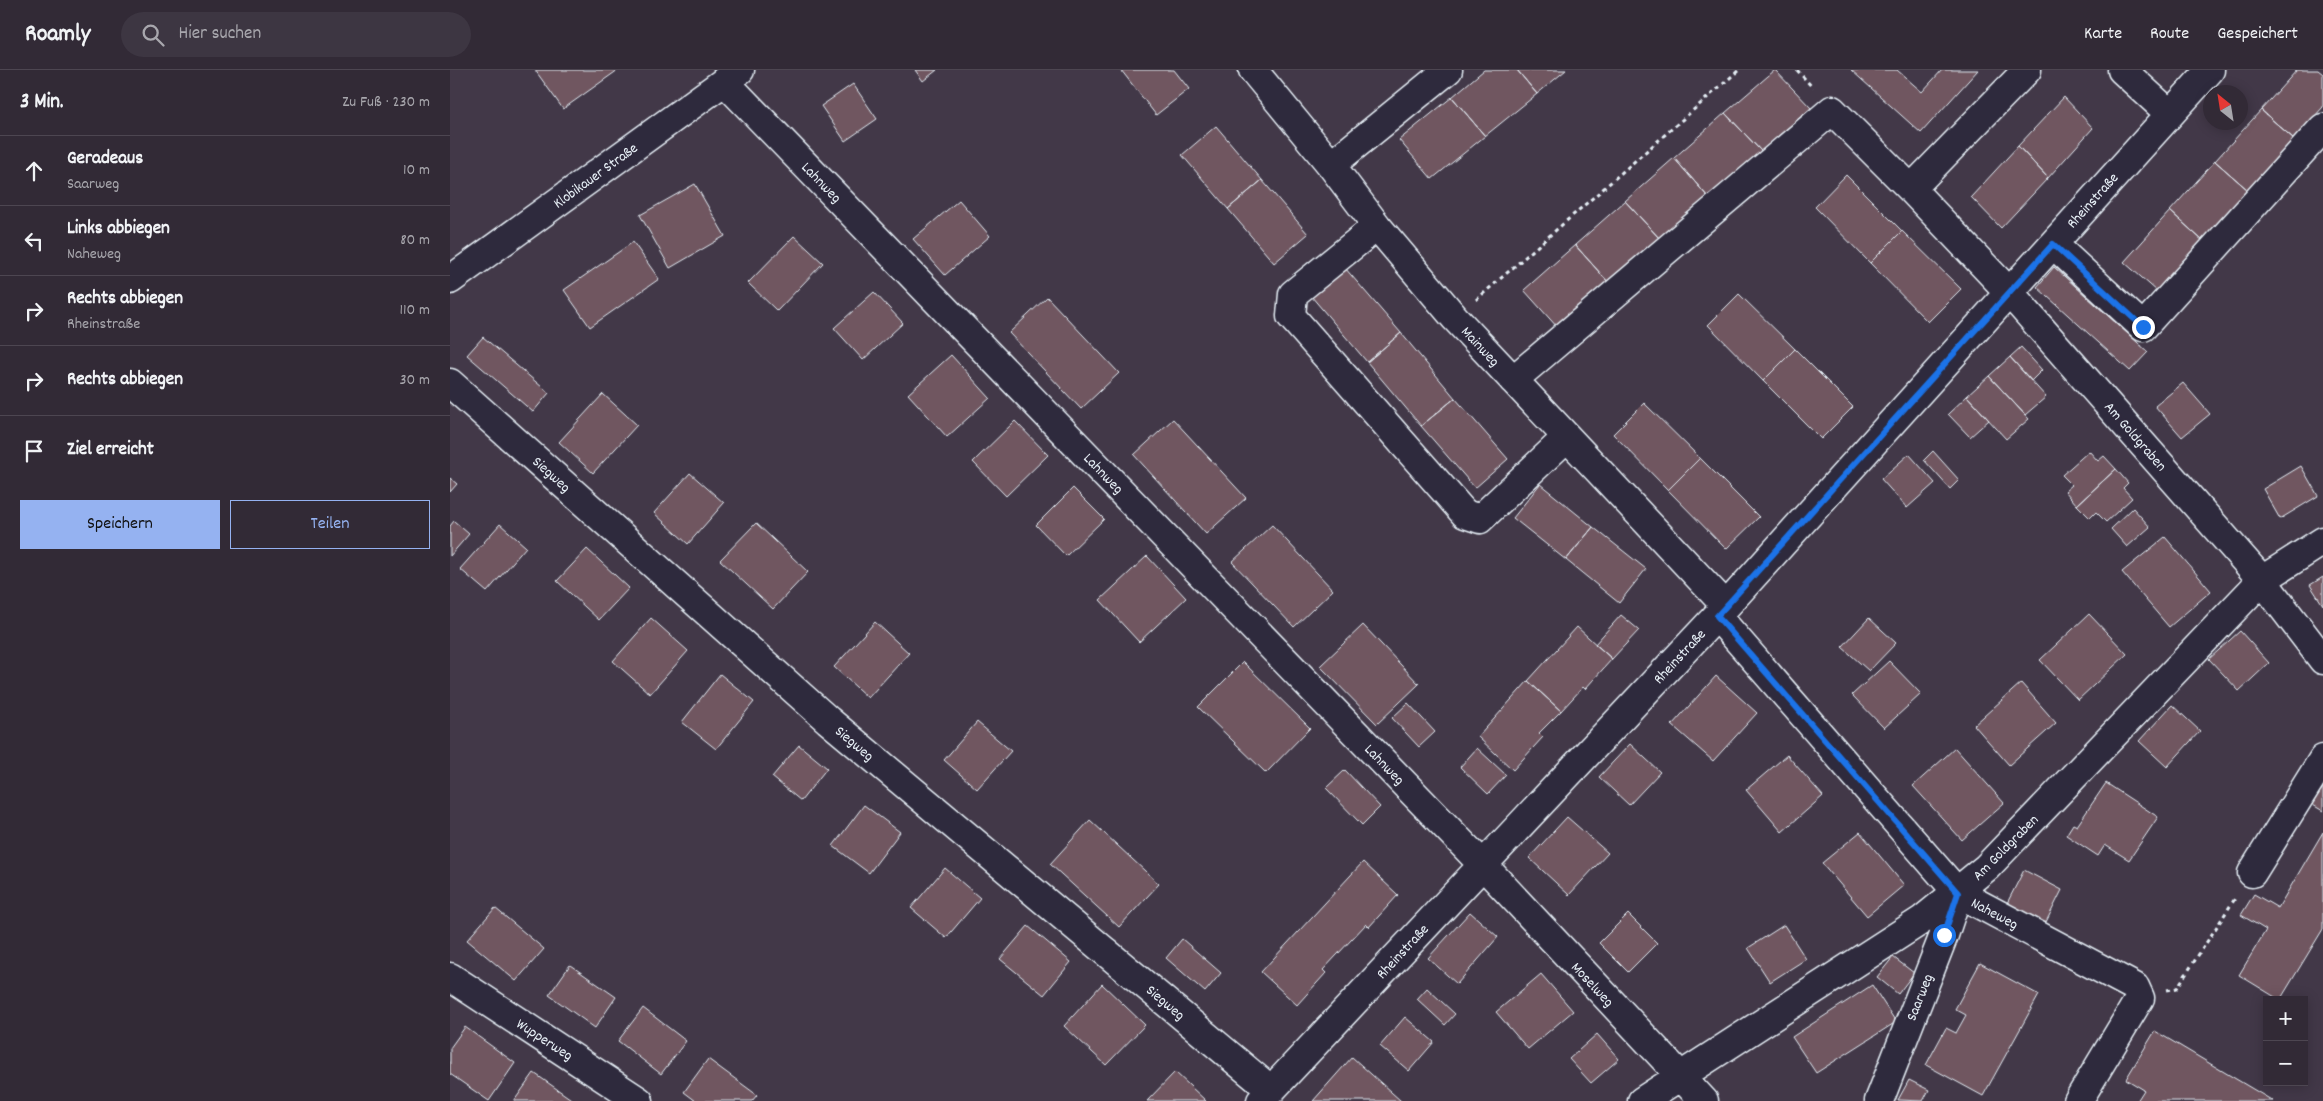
<!DOCTYPE html>
<html lang="de">
<meta charset="utf-8">
<style>
:root{--surface:#322a36;--page:#3d3642;--text:#f1f3f6;--muted:#a8a7ad;--line:#4d4651;--accent:#95b2f1}
body{margin:0;font-family:Dekko,sans-serif;background:var(--page);color:var(--text)}
.controls{position:absolute;right:15px;bottom:15px;display:grid;overflow:hidden;border-radius:0px;box-shadow:0 2px 12px #0003}
.controls button{width:45px;height:45px;display:grid;place-items:center;padding:0;border:0;border-bottom:1px solid var(--line);background:var(--surface);color:var(--text);font:25px sans-serif}
.compass{position:absolute;left:1753px;top:15px;width:45px;height:45px;border-radius:50%;background:var(--surface);box-shadow:0 2px 12px #0003;rotate:330deg}
.stop{position:absolute;width:15px;height:15px;margin:-11px;border:4px solid #1a73e8;border-radius:50%;background:#fff}
.stop.end{background:#1a73e8;border-color:#fff;box-shadow:0 1px 5px #0008}
.list{margin:0;padding:0;list-style:none}
h2{display:flex;justify-content:space-between;align-items:center;height:65px;margin:0;padding:0 20px;font-size:21px}
h2 small{font-size:16px;font-weight:400;color:var(--muted)}
.list li{display:grid;grid-template-columns:32px 1fr auto;gap:15px;align-items:center;box-sizing:border-box;height:70px;padding:0 20px;border-top:1px solid var(--line)}
.list b{display:block;font-size:19px;white-space:nowrap}
.list p{margin:0;font-size:16px;white-space:nowrap;color:var(--muted)}
.list em{font-size:16px;font-style:normal;color:var(--muted)}
.actions{display:flex;gap:10px;padding:15px 20px}
.actions a{flex:1;padding:11px 0;border:1px solid var(--accent);border-radius:0px;text-align:center;font-size:18px;color:var(--accent)}
.actions .main{background:var(--accent);color:#111}
.icon{flex:none;width:28px;height:28px;fill:none;stroke:currentColor;stroke-width:2;stroke-linecap:round;stroke-linejoin:round}
.map{position:relative;flex:none;width:1873px;height:1031px;overflow:hidden}
header{display:flex;align-items:center;gap:30px;box-sizing:border-box;height:70px;padding:0 25px;background:var(--surface);border-bottom:1px solid var(--line)}
header strong{font-size:24px}
nav{display:flex;gap:28px;margin-inline-start:auto;font-size:18px}
.search{width:350px;height:45px;background:var(--page);display:flex;align-items:center;gap:12px;box-sizing:border-box;padding:0 18px;border-radius:28px;color:var(--muted);font-size:19px}
main{display:flex}
aside{flex:1;background:var(--surface)}
.map>svg:first-child{display:block}
.building{fill:#6f5761;stroke:#e8f1f8}
.lines{fill:none;stroke-linecap:round;stroke-linejoin:round}
.minor-casing{stroke:#e8f1f8;stroke-width:31}
.path{stroke:#e8f1f8;stroke-width:3;stroke-dasharray:4 4;stroke-linecap:butt}
.minor{stroke:#2f2a3d;stroke-width:28}
.route{stroke:#1a73e8;stroke-width:6}
.labels{text-anchor:middle;stroke-width:4;stroke-linejoin:round;paint-order:stroke}
.street-label{font-size:15px;fill:#e8f1f8;stroke:#2f2a3d}
</style>
<header>
<strong>Roamly</strong>
<div class="search"><svg class="icon" aria-label="search" viewBox="0 0 24 24"><circle cx="10" cy="10" r="6"/><path d="M15 15l6 6"/></svg>Hier suchen</div>
<nav><a>Karte</a><a>Route</a><a>Gespeichert</a></nav>
</header>
<main>
<aside>
<h2>3 Min.<small>Zu Fuß · 230 m</small></h2>
<ul class="list">
<li><svg class="icon" aria-label="ahead" viewBox="0 0 24 24"><path d="M12 20V5M6 11l6-6 6 6"/></svg><div><b>Geradeaus</b><p>Saarweg</p></div><em>10 m</em></li>
<li><svg class="icon" aria-label="left" viewBox="0 0 24 24"><path d="M17 20v-9H6M10 6l-5 5 5 5"/></svg><div><b>Links abbiegen</b><p>Naheweg</p></div><em>80 m</em></li>
<li><svg class="icon" aria-label="right" viewBox="0 0 24 24"><path d="M7 20v-9h11M14 6l5 5-5 5"/></svg><div><b>Rechts abbiegen</b><p>Rheinstraße</p></div><em>110 m</em></li>
<li><svg class="icon" aria-label="right" viewBox="0 0 24 24"><path d="M7 20v-9h11M14 6l5 5-5 5"/></svg><div><b>Rechts abbiegen</b></div><em>30 m</em></li>
<li><svg class="icon" aria-label="arrive" viewBox="0 0 24 24"><path d="M6 21V4h12l-3 4 3 4H6"/></svg><div><b>Ziel erreicht</b></div></li>
</ul>
<div class="actions"><a class="main">Speichern</a><a>Teilen</a></div>
</aside>
<div class="map">
<svg width="1873" height="1031" viewBox="0 0 1873 1031">
<rect width="100%" height="100%" fill="#423848"/>
<filter id="ink" filterUnits="userSpaceOnUse"><feTurbulence type="fractalNoise" baseFrequency=".02" numOctaves="2"/><feDisplacementMap in="SourceGraphic" scale="10" xChannelSelector="R" yChannelSelector="G"/><feConvolveMatrix kernelMatrix="1 2 1 2 8 2 1 2 1" color-interpolation-filters="sRGB"/></filter>
<g filter="url(#ink)">
<!-- building -->
<path class="building" d="M 85,0 L 168,0 L 113,39 Z
M 465,0 L 487,0 L 473,11 Z
M 671,0 L 724,0 L 739,19 L 706,45 Z
M 1034,0 L 1067,0 L 1087,24 L 1035,66 L 1002,27 Z
M 1067,0 L 1116,0 L 1087,24 Z
M 1325,0 L 1361,38 L 1311,81 L 1275,43 Z
M 1401,0 L 1447,0 L 1472,22 L 1492,0 L 1528,0 L 1471,63 Z
M 1847,0 L 1868,0 L 1873,4 L 1873,37 L 1844,69 L 1811,40 Z
M 403,14 L 427,49 L 395,71 L 371,36 Z
M 1002,27 L 1035,66 L 982,109 L 949,70 Z
M 1614,27 L 1643,58 L 1598,108 L 1568,76 Z
M 1811,40 L 1844,69 L 1798,120 L 1765,91 Z
M 1275,43 L 1311,81 L 1258,127 L 1224,88 Z
M 766,56 L 812,110 L 778,139 L 732,85 Z
M 1568,76 L 1598,108 L 1551,158 L 1521,127 Z
M 1224,88 L 1258,127 L 1210,169 L 1175,131 Z
M 1765,91 L 1798,120 L 1753,171 L 1720,141 Z
M 1396,105 L 1452,161 L 1420,193 L 1365,137 Z
M 812,110 L 858,164 L 824,193 L 778,139 Z
M 245,114 L 275,166 L 220,198 L 190,145 Z
M 509,130 L 540,166 L 495,205 L 463,169 Z
M 1175,131 L 1210,169 L 1159,213 L 1125,175 Z
M 1720,141 L 1753,171 L 1708,222 L 1674,192 Z
M 1452,161 L 1511,219 L 1478,252 L 1420,193 Z
M 344,166 L 373,193 L 327,241 L 298,213 Z
M 183,172 L 209,209 L 140,257 L 114,220 Z
M 1125,175 L 1159,213 L 1108,258 L 1074,220 Z
M 1604,197 L 1698,282 L 1680,301 L 1587,217 Z
M 895,198 L 951,263 L 917,292 L 861,226 Z
M 424,222 L 453,253 L 413,290 L 384,258 Z
M 1289,224 L 1345,279 L 1313,311 L 1258,255 Z
M 597,227 L 669,303 L 631,339 L 559,263 Z
M 951,263 L 1005,328 L 971,356 L 917,292 Z
M 33,267 L 99,323 L 83,342 L 17,285 Z
M 1571,277 L 1592,300 L 1581,311 L 1560,287 Z
M 1345,279 L 1403,337 L 1371,369 L 1313,311 Z
M 501,285 L 540,328 L 497,367 L 458,324 Z
M 1560,287 L 1596,327 L 1575,345 L 1539,306 Z
M 1539,306 L 1579,349 L 1556,369 L 1517,326 Z
M 1733,313 L 1760,344 L 1732,367 L 1705,336 Z
M 153,324 L 187,355 L 143,403 L 109,372 Z
M 1517,326 L 1539,350 L 1520,367 L 1498,344 Z
M 1005,328 L 1058,389 L 1025,418 L 971,356 Z
M 1194,333 L 1250,388 L 1218,420 L 1163,364 Z
M 723,349 L 796,428 L 756,464 L 684,385 Z
M 565,351 L 598,385 L 556,426 L 523,392 Z
M 1483,381 L 1509,410 L 1500,419 L 1474,390 Z
M 1639,381 L 1648,391 L 1654,386 L 1666,399 L 1627,435 L 1615,421 L 1622,415 L 1612,405 Z
M 1459,384 L 1485,413 L 1457,438 L 1431,409 Z
M 1250,388 L 1309,447 L 1276,479 L 1218,420 Z
M 1851,396 L 1868,426 L 1830,449 L 1813,419 Z
M 1666,399 L 1678,413 L 1673,418 L 1682,428 L 1656,452 L 1646,442 L 1640,448 L 1627,435 Z
M 240,403 L 274,433 L 238,474 L 204,443 Z
M 0,408 L 7,414 L 0,422 Z
M 1090,414 L 1143,457 L 1116,490 L 1063,448 Z
M 623,418 L 654,449 L 616,486 L 586,455 Z
M 1683,438 L 1700,457 L 1677,477 L 1661,459 Z
M 4,451 L 19,464 L 0,486 L 0,456 Z
M 306,453 L 358,502 L 323,539 L 270,490 Z
M 50,454 L 76,477 L 37,522 L 10,499 Z
M 822,455 L 883,520 L 844,557 L 782,492 Z
M 1143,457 L 1196,499 L 1169,533 L 1116,490 Z
M 1715,467 L 1761,521 L 1719,557 L 1672,502 Z
M 137,479 L 179,518 L 149,550 L 107,511 Z
M 697,486 L 736,528 L 689,572 L 650,530 Z
M 1873,507 L 1873,535 L 1860,515 Z
M 1639,544 L 1677,584 L 1628,630 L 1590,590 Z
M 1171,545 L 1189,560 L 1162,589 L 1145,574 Z
M 201,548 L 238,581 L 200,624 L 163,591 Z
M 1419,548 L 1446,573 L 1419,601 L 1392,577 Z
M 425,552 L 459,583 L 418,628 L 384,597 Z
M 913,555 L 969,614 L 927,654 L 870,596 Z
M 1127,557 L 1162,589 L 1135,619 L 1133,617 L 1111,641 L 1078,611 Z
M 1790,561 L 1819,593 L 1789,621 L 1759,589 Z
M 1439,591 L 1471,624 L 1434,658 L 1402,625 Z
M 793,592 L 860,658 L 816,703 L 748,637 Z
M 270,604 L 304,632 L 266,679 L 232,652 Z
M 1266,606 L 1307,643 L 1263,691 L 1222,655 Z
M 1078,611 L 1111,641 L 1089,663 L 1093,667 L 1063,700 L 1028,667 Z
M 1571,613 L 1606,653 L 1559,695 L 1524,655 Z
M 958,633 L 985,662 L 969,677 L 942,648 Z
M 1722,635 L 1750,661 L 1717,697 L 1689,671 Z
M 527,652 L 561,681 L 527,719 L 494,690 Z
M 1180,674 L 1210,702 L 1179,735 L 1149,707 Z
M 349,675 L 377,698 L 351,731 L 322,707 Z
M 1027,678 L 1056,705 L 1038,724 L 1010,697 Z
M 1505,678 L 1554,733 L 1512,770 L 1463,716 Z
M 1337,685 L 1373,726 L 1332,762 L 1296,720 Z
M 895,700 L 930,737 L 912,755 L 876,718 Z
M 1873,712 L 1873,741 L 1856,731 Z
M 1656,713 L 1708,747 L 1679,790 L 1655,775 L 1648,786 L 1616,765 L 1623,754 L 1627,756 Z
M 414,735 L 450,762 L 419,803 L 383,776 Z
M 1117,747 L 1158,783 L 1119,825 L 1079,788 Z
M 640,750 L 709,814 L 669,857 L 600,794 Z
M 1410,762 L 1454,815 L 1417,846 L 1372,793 Z
M 1873,762 L 1873,859 L 1830,930 L 1789,905 L 1816,860 L 1791,845 L 1804,824 L 1828,838 Z
M 913,792 L 948,825 L 919,857 L 916,854 L 873,900 L 876,903 L 847,935 L 811,902 Z
M 495,798 L 530,828 L 496,868 L 461,838 Z
M 1574,800 L 1612,820 L 1593,858 L 1554,839 Z
M 45,838 L 94,879 L 66,911 L 17,870 Z
M 1020,842 L 1048,867 L 1007,914 L 978,888 Z
M 1178,844 L 1207,873 L 1178,902 L 1149,873 Z
M 1334,855 L 1356,889 L 1320,912 L 1298,878 Z
M 578,856 L 621,892 L 594,925 L 550,889 Z
M 732,869 L 771,903 L 755,922 L 716,888 Z
M 1443,887 L 1464,903 L 1448,924 L 1427,907 Z
M 1530,893 L 1589,925 L 1533,1026 L 1476,995 L 1496,958 L 1506,963 L 1516,945 L 1505,939 Z
M 120,895 L 166,927 L 145,958 L 99,925 Z
M 1091,904 L 1123,941 L 1078,979 L 1046,942 Z
M 652,914 L 695,955 L 656,995 L 614,956 Z
M 1422,915 L 1446,952 L 1366,1003 L 1342,967 Z
M 977,918 L 1005,944 L 995,955 L 967,929 Z
M 193,938 L 236,971 L 211,1004 L 168,971 Z
M 955,947 L 984,972 L 959,1001 L 930,976 Z
M 15,957 L 65,993 L 39,1031 L 0,1004 L 0,978 Z
M 1705,961 L 1823,1031 L 1687,1031 L 1694,1020 L 1676,1009 Z
M 1147,964 L 1169,989 L 1141,1013 L 1119,989 Z
M 902,987 L 951,1031 L 863,1031 Z
M 258,989 L 307,1025 L 302,1031 L 246,1031 L 234,1022 Z
M 725,1002 L 756,1031 L 697,1031 Z
M 84,1003 L 124,1031 L 64,1031 Z
M 1459,1010 L 1479,1020 L 1473,1031 L 1448,1030 Z"/>
<g class="lines">
<defs>
<path id="minor" d="M 803,0 L 881,95 L 927,156 L 1005,248 L 1276,536
M 1577,0 L 1461,119 L 1559,222 L 1812,510 L 1873,590
M 1672,0 L 1720,44
M 274,11 L 1033,795 L 1254,1031
M 881,95 L 998,0
M 927,156 L 843,224 L 841,246 L 1015,444 L 1030,449 L 1117,367
M 1603,174 L 1693,257 L 1873,58
M 0,210 L 290,0
M 1063,310 L 1382,40 L 1461,119
M 0,313 L 378,650 L 821,1020
M 1267,546 L 1508,823 L 1685,917 L 1690,928 L 1628,1031
M 1802,803 L 1873,689
M 0,907 L 189,1031
M 811,1031 L 1276,536 L 1760,0
M 1192,1031 L 1472,850 L 1537,797 L 1812,510 L 1873,471
M 1429,1031 L 1494,865 L 1508,823"/>
</defs>
<!-- minor casing -->
<use href="#minor" class="minor-casing"/>
<!-- path -->
<path class="path" d="M 1347,0 L 1363,18
M 1026,230 L 1289,0
M 1717,920 L 1727,918 L 1786,827"/>
<!-- minor -->
<use href="#minor" class="minor"/>
</g>
</g>
<g class="lines" filter="url(#ink)">
<!-- route -->
<path class="route" d="M 1494,865 L 1508,823 L 1267,546 L 1603,174 L 1693,257"/>
</g>
<g class="labels">
<!-- street labels -->
<g class="street-label">
<text transform="translate(145 105) rotate(-36)" y="5">Klobikauer Straße</text>
<text transform="translate(372 112) rotate(46)" y="5">Lahnweg</text>
<text transform="translate(1642 130) rotate(-48)" y="5">Rheinstraße</text>
<text transform="translate(1031 276) rotate(47)" y="5">Mainweg</text>
<text transform="translate(1686 366) rotate(49)" y="5">Am Goldgraben</text>
<text transform="translate(654 403) rotate(46)" y="5">Lahnweg</text>
<text transform="translate(102 404) rotate(42)" y="5">Siegweg</text>
<text transform="translate(1229 586) rotate(-47)" y="5">Rheinstraße</text>
<text transform="translate(405 673) rotate(40)" y="5">Siegweg</text>
<text transform="translate(935 694) rotate(46)" y="5">Lahnweg</text>
<text transform="translate(1555 777) rotate(-45)" y="5">Am Goldgraben</text>
<text transform="translate(1545 843) rotate(28)" y="5">Naheweg</text>
<text transform="translate(952 881) rotate(-47)" y="5">Rheinstraße</text>
<text transform="translate(1143 914) rotate(47)" y="5">Moselweg</text>
<text transform="translate(1469 927) rotate(-68)" y="5">Saarweg</text>
<text transform="translate(716 932) rotate(40)" y="5">Siegweg</text>
<text transform="translate(95 969) rotate(33)" y="5">Wupperweg</text>
</g>
</g>
</svg>
<div class="controls">
<button>+</button>
<button>−</button>
</div>
<svg class="compass" viewBox="-18 -18 36 36"><path d="M0-13l5 13h-10z" fill="#e53935"/><path d="M0 13l5-13h-10z" fill="#a8a7ad"/></svg>
<div class="stop" style="left:1494px;top:865px"></div>
<div class="stop end" style="left:1693px;top:257px"></div>
</div>
</main>
